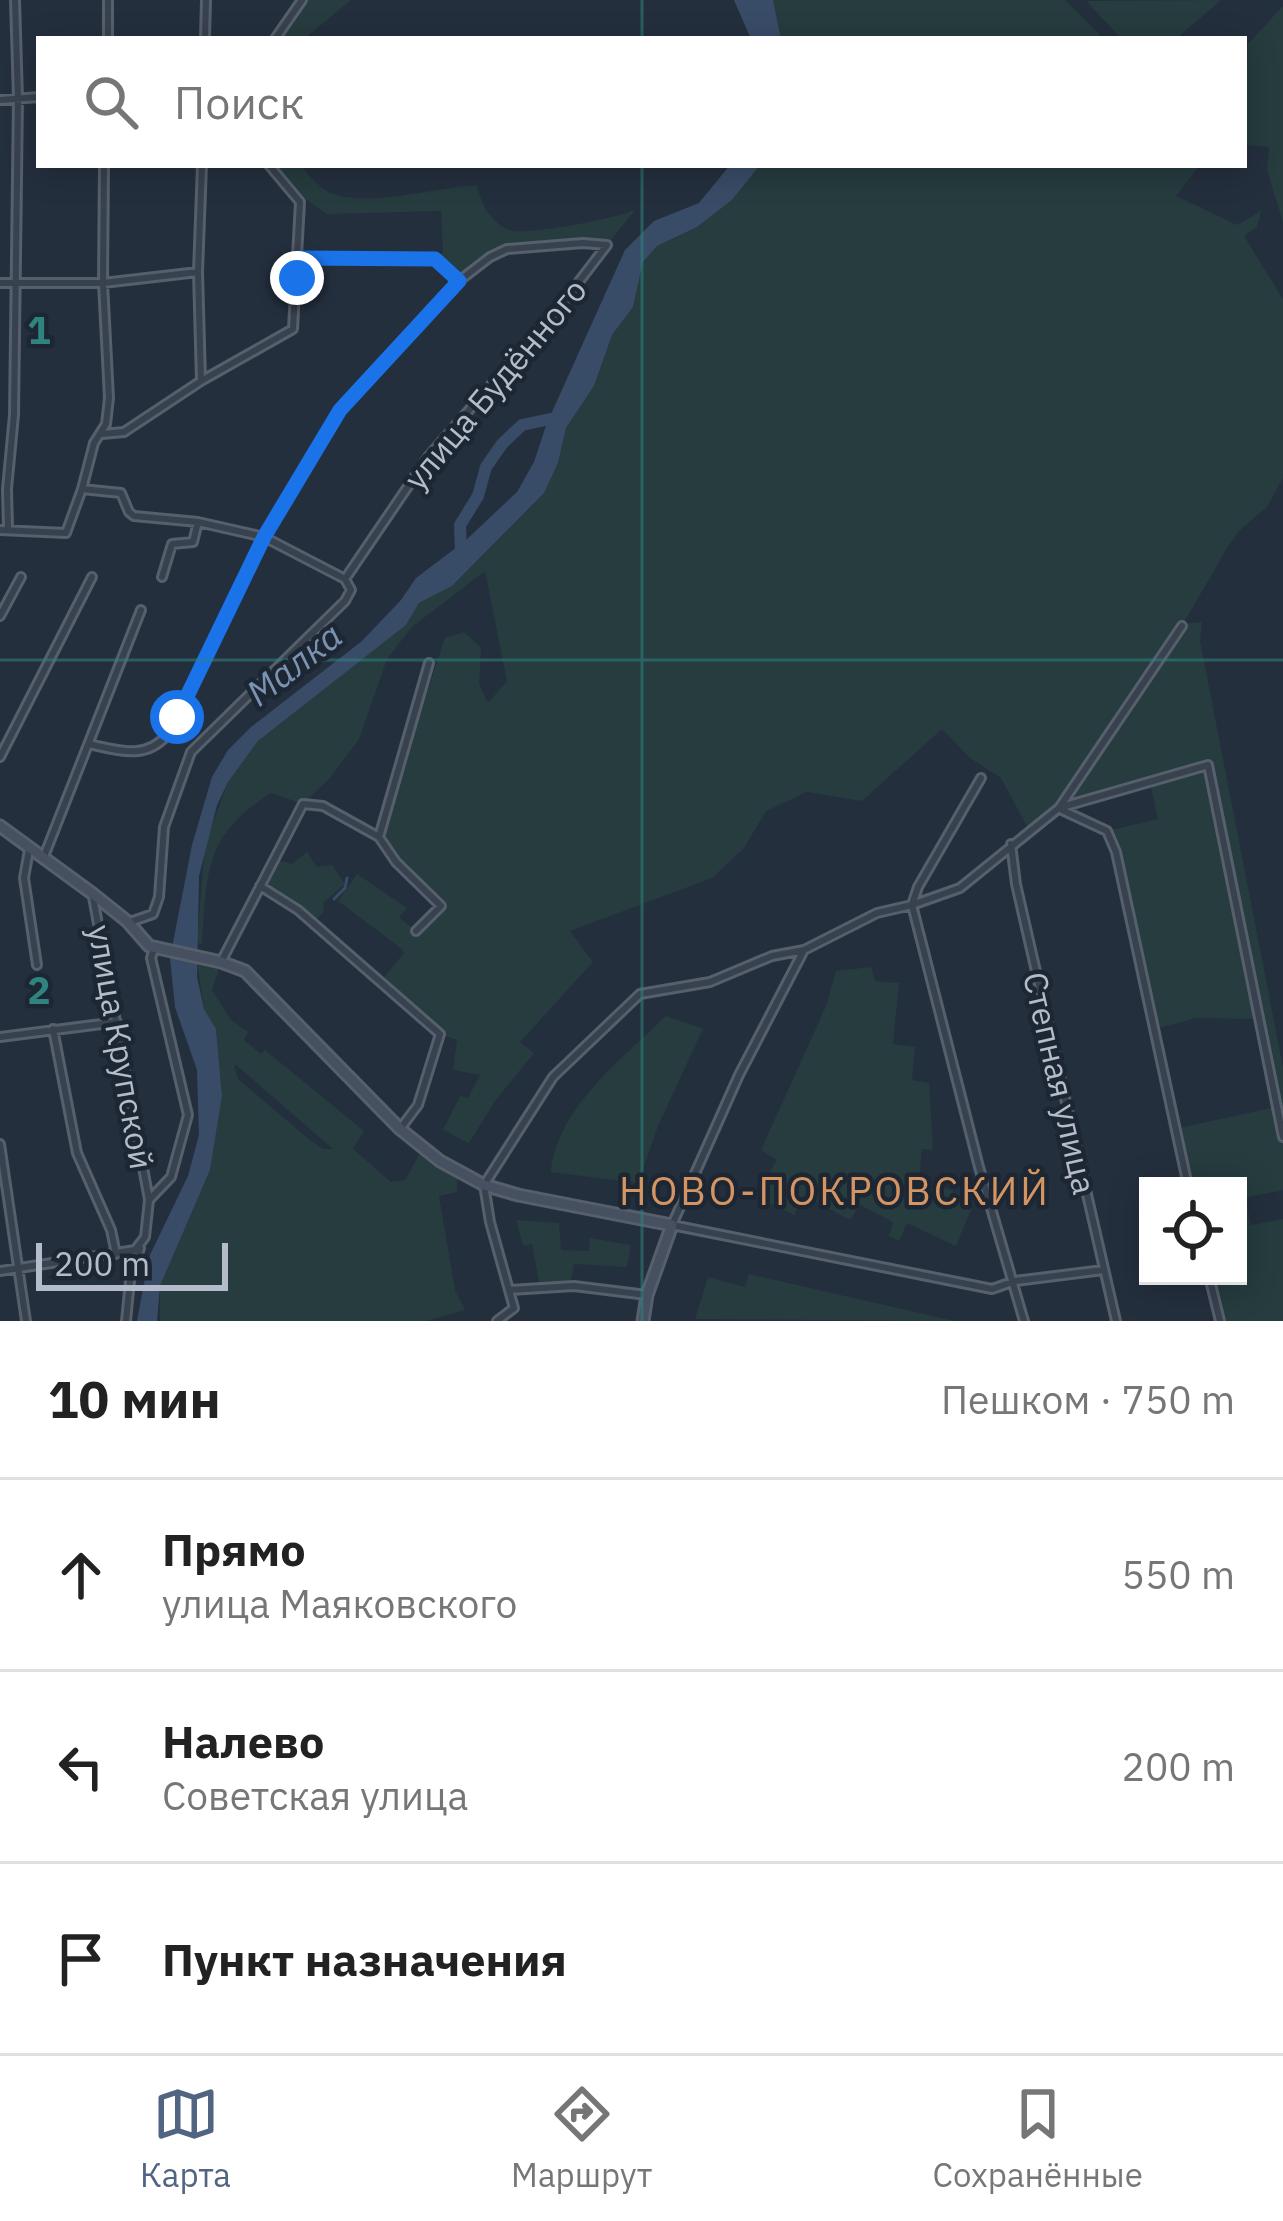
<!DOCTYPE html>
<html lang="ru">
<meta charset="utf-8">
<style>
:root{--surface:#fff;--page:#f2f2f2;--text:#222;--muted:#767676;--line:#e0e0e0;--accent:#516482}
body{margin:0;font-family:"IBM Plex Sans",sans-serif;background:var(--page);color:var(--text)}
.controls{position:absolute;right:36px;bottom:36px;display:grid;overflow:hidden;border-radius:0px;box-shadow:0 6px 30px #0003}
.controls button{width:108px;height:108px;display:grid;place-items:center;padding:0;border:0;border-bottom:3px solid var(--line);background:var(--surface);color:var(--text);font:60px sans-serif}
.scale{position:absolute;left:36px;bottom:30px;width:192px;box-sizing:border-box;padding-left:12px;border:6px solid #b4bcc9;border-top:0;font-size:33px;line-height:42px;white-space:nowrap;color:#b4bcc9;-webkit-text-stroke:9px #1d2633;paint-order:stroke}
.stop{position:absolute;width:36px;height:36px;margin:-27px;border:9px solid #1a73e8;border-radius:50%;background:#fff}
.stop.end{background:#1a73e8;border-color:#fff;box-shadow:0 3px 12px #0008}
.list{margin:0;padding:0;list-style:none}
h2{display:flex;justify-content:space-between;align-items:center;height:156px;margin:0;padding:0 48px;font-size:51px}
h2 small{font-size:39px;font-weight:400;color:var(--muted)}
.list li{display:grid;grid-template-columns:78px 1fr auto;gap:36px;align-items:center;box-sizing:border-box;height:192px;padding:0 48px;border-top:3px solid var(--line)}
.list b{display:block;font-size:45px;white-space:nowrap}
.list p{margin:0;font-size:39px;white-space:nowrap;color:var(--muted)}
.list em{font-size:39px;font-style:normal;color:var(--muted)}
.icon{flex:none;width:66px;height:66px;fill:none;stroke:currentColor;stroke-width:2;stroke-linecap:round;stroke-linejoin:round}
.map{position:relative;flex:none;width:1283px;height:1321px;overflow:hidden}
.search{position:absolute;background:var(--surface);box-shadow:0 6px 30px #0003;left:36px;right:36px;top:36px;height:132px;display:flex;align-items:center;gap:30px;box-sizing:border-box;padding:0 42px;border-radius:0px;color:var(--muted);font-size:45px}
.sheet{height:732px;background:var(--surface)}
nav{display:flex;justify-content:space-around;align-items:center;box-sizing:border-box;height:168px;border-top:3px solid var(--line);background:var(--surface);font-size:33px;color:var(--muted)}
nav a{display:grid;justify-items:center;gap:6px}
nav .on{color:var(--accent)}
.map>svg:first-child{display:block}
.green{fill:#263c3f;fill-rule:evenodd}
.water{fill:#394c67}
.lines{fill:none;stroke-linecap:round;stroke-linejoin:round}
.stream{stroke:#394c67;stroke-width:3}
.river{stroke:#394c67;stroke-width:12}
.street-casing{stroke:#565f6c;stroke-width:12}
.secondary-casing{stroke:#565f6c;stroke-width:15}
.street{stroke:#38414e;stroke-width:6}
.secondary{stroke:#465061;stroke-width:9}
.route{stroke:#1a73e8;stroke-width:15}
.grid{fill:none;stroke:#308480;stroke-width:3;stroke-opacity:0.55}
.labels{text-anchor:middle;stroke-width:9;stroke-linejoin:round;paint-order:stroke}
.street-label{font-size:33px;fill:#b4bcc9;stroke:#1d2633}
.water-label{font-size:36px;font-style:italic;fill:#7c92b1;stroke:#1d2633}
.quarter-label{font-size:39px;letter-spacing:3px;fill:#d59563;stroke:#1d2633}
.grid-label{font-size:39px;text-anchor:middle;font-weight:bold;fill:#308480;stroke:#1d2633;stroke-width:9;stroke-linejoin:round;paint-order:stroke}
</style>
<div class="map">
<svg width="1283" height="1321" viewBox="0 0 1283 1321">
<rect width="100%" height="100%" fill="#242f3e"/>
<!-- green -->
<path class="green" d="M 302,0 L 351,0 L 304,39 L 275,39 Z
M 773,0 L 1065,0 L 1104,39 L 781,39 Z
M 1221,0 L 1176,39 L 1122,39 L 1086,1 Z
M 1283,6 L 1283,222 L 1267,170 L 1269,147 L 1244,145 L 1248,44 Z
M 269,165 L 300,165 C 308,174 317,185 327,191 C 358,210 439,187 477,185 C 480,202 492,225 510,230 C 527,236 617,218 635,210 L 607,245 L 583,243 L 507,249 L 459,281 L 435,259 L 443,252 L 441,211 L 327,214 L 304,198 L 300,202 Z
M 760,165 L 1200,165 L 1176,196 L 1237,225 L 1261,211 L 1257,227 L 1244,236 L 1283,299 L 1283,478 L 1267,507 L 1240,530 L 1227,548 L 1183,624 L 1202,622 L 1200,641 L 1283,1067 L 1283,1190 L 1245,1198 L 1251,1225 L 1283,1219 L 1283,1321 L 1220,1321 L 1209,1276 L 1238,1276 L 1238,1186 L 1188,1186 L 1175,1129 L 1276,1107 L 1259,1019 L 1196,1018 L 1152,1030 L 1116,852 L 1107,831 L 1158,819 L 1150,782 L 1059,808 L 1029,830 L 1001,778 L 970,758 L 942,729 L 862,801 L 807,792 L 766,811 L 744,848 L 712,878 L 570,931 L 593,962 L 520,1042 L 534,1053 L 495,1101 L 469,1143 L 443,1130 L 460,1096 L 468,1098 L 480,1075 L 453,1070 L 457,1040 L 440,1034 L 380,982 L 404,953 L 402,949 L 338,901 L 357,874 L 407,908 L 399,917 L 416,931 L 441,906 L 396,862 L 379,837 L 445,638 L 464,632 L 481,648 L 479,684 L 488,703 L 507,681 L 485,571 L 412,627 L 387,659 L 359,739 L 330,778 L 303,804 L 271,793 C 204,835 207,873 202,944 L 197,943 L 205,844 L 228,782 L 258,741 L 406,625 L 419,603 L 452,586 L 544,493 L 558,463 L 566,428 L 594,386 L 612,335 L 633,307 L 643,262 L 657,246 L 697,227 L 732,200 Z
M 307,852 L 317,867 L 332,865 L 345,884 L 323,903 L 324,912 L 313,922 L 260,886 L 274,859 L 292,864 Z
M 197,962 L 219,969 L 212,990 L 231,1020 L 248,1032 L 244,1040 L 261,1054 L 265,1050 L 364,1131 L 353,1149 L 391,1182 L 405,1180 L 423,1148 L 458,1171 L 457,1192 L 439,1196 L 455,1290 L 465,1310 L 426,1321 L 160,1321 L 160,1286 L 210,1170 L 222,1096 L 216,1029 L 204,1009 ZM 234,1065 L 236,1065 L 333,1149 L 323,1149 L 310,1140 L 238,1079 Z
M 871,967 L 875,981 L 899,983 L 893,1044 L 915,1047 L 912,1080 L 929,1083 L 933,1150 L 922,1149 L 919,1178 L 975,1200 L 956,1246 L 907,1223 L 899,1241 L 889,1236 L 893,1222 L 860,1205 L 850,1220 L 804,1195 L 794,1215 L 755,1196 L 777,1160 L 761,1150 L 826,1006 L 836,971 Z
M 666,1016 L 703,1029 L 658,1126 L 638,1183 L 551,1172 C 556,1109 623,1058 666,1016 Z
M 516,1220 L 559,1223 L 561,1250 L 589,1251 L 590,1238 L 631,1245 L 627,1267 L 574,1264 L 570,1286 L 540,1288 L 532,1244 L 523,1246 Z
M 749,1274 L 954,1321 L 695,1319 L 708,1277 L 745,1287 Z"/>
<!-- water -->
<path class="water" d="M 734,0 L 773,0 L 781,39 L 751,39 Z
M 730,165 L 760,165 L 732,200 L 697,227 L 657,246 L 643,262 L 633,307 L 612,335 L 594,386 L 566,428 L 558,463 L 544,493 L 452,586 L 419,603 L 406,625 L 258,741 L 228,782 L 217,805 L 199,876 L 197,977 L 204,1009 L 216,1029 L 222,1096 L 210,1170 L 160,1286 L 157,1321 L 137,1321 L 149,1257 L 188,1176 L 199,1135 L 197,1070 L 175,1007 L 170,958 L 192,845 L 212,777 L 228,750 L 251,727 L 362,641 L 401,600 L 416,578 L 465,541 L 517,492 L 534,462 L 547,423 L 625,250 L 654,221 L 699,203 Z"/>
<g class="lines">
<!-- stream -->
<path class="stream" d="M 334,899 L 345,888 L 347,878"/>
<!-- river -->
<path class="river" d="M 461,553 L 460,525 L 478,496 L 486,467 L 502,444 L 522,425 L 560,417"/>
<defs>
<path id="street" d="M 108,39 L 108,0
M 205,39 L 206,0
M 275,39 L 302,0
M 0,100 L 39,97
M 299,258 L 435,259 L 459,281
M 0,283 L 103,283 L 198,272
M 201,381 L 198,272 L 202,165
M 102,434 L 124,432 L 201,381 L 293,329 L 300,202 L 269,165
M 82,489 L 94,443 L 106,424 L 109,398 L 103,283 L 104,165
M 8,528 L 7,489 L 14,415 L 18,98 L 15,0
M 0,530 L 66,533 L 82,489 L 121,493 L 129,512 L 134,516 L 198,522 L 264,537 L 345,579
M 162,577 L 172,544 L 193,542 L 198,522
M 0,616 L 21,577
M 89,744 C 120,751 146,760 168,734 L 264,537 L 340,410 L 459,281 L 490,257 L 507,249 L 583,243 L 607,245 L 561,305 L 428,457 L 345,579 L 351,590 L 345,601 L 191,752 L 164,827 L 159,897 L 153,914 L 130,922
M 0,757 L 92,577
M 1062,807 L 1208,765 L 1283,1137
M 1062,810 L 1107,831 L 1116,852 L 1188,1186
M 379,837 L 396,862 L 441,906 L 416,931
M 1011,844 L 1016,884 L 1116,1321
M 29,850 L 24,878 L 37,965
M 43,859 L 141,610
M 260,886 L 298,910 L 440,1034 L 418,1105 L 400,1129
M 804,950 L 739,1075 L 672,1225 L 992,1289 L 1015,1281 L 1103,1270
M 221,962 L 303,804 L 323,806 L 379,837 L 429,663
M 53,1029 L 77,1153 L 111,1230 L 116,1254
M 0,1037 L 117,1022
M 0,1144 L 26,1321
M 149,1200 L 171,1177 L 188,1115 L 151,958 L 154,949
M 0,1271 L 135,1250 L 145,1237 L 149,1200 L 93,897
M 1209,1276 L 1220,1321
M 510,1290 L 574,1286 L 647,1295
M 126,1321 L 130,1281 L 140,1248
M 497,1321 L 514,1308 L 490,1222 L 484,1185 L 553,1077 L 640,994 L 710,982 L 772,956 L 804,950 L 877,913 L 912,905 L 918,887 L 981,778
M 1024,1321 L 979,1167 L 912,905 L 960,888 L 1059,808 L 1182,626"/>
<path id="secondary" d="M 0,826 L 93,894 L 128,922 L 149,946 L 221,962 L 245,971 L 400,1129 L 440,1161 L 484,1185 L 518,1195 L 672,1225 L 647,1295 L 643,1321"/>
</defs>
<!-- street casing -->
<use href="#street" class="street-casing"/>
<!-- secondary casing -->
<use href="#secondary" class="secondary-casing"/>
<!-- street -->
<use href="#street" class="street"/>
<!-- secondary -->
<use href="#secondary" class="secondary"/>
</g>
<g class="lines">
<!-- route -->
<path class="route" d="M 177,717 L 264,537 L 340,410 L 459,281 L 435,259 L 299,258 L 297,278"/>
</g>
<!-- grid -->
<path class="grid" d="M 642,0 L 642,39M 642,165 L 642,1321M 0,660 L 1283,660"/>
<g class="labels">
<!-- street labels -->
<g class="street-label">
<text transform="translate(495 384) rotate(-50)" y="12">улица Будённого</text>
<text transform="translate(121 1047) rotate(80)" y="12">улица Крупской</text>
<text transform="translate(1060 1083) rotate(77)" y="12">Степная улица</text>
</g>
<!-- water labels -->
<g class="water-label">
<text transform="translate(294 664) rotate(-38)" y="13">Малка</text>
</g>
<!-- quarter labels -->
<g class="quarter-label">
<text x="835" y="1205">НОВО-ПОКРОВСКИЙ</text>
</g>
</g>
<g class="grid-label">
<text x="39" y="344">1</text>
<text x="39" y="1004">2</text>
</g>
</svg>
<div class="controls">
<button><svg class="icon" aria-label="locate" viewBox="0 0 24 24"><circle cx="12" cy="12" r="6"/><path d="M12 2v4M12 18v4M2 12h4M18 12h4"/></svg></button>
</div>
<div class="scale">200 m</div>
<div class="stop" style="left:177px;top:717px"></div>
<div class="stop end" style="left:297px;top:278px"></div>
<div class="search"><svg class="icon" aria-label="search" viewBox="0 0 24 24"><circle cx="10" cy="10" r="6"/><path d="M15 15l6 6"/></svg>Поиск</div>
</div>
<section class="sheet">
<h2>10 мин<small>Пешком · 750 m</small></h2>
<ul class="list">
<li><svg class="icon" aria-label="ahead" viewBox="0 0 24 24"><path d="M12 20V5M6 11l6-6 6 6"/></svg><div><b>Прямо</b><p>улица Маяковского</p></div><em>550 m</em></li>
<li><svg class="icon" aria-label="left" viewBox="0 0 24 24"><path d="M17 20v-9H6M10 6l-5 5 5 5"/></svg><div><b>Налево</b><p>Советская улица</p></div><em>200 m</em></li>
<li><svg class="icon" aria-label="arrive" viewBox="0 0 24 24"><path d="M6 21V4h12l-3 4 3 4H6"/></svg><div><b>Пункт назначения</b></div></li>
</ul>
</section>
<nav>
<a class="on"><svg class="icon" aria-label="map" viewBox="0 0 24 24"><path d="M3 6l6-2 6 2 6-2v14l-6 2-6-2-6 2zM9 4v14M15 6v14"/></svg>Карта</a>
<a><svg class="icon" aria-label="directions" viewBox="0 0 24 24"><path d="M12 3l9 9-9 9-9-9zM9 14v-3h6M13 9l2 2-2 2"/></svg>Маршрут</a>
<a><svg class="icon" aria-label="saved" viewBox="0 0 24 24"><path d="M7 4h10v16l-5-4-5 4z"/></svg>Сохранённые</a>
</nav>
